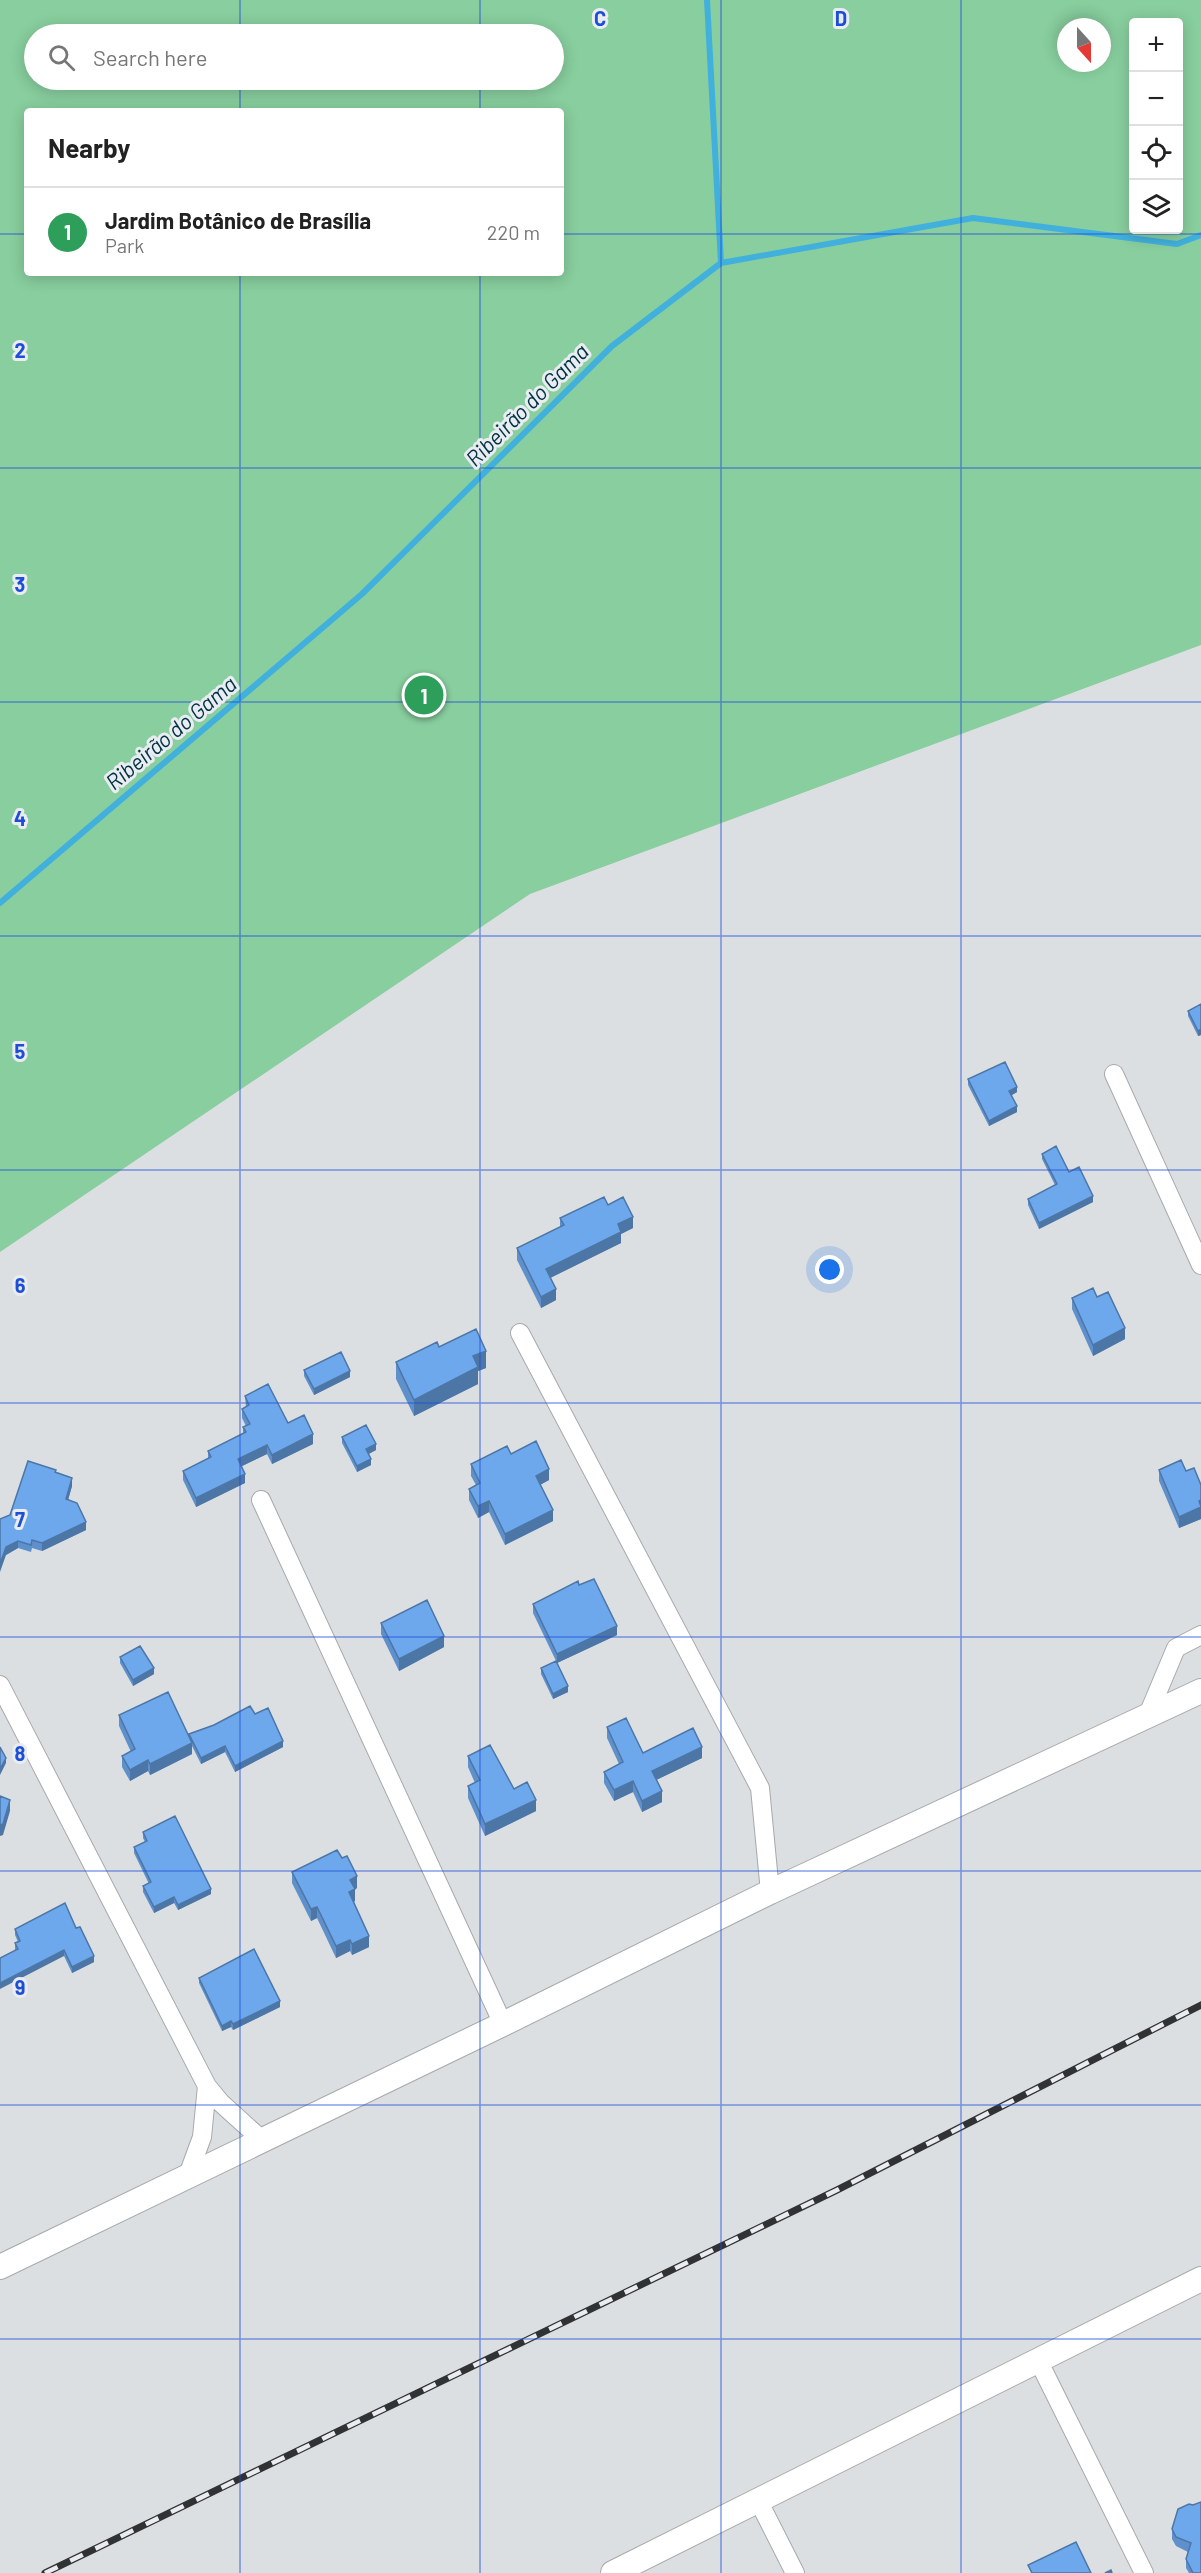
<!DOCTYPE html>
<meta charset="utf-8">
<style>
:root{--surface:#fff;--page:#f2f2f2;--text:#222;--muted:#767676;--line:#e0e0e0;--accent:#2563eb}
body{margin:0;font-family:Barlow,sans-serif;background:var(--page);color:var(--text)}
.controls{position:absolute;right:18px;top:18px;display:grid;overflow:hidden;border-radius:6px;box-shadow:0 3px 15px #0003}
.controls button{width:54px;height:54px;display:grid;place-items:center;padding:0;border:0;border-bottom:2px solid var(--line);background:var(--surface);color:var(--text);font:30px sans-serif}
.compass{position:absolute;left:1057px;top:18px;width:54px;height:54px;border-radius:50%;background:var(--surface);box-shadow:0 3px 15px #0003;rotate:159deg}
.you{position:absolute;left:830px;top:1270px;width:21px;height:21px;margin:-15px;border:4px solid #fff;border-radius:50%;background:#1a73e8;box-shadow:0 0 0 9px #1a73e833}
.badge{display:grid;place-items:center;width:39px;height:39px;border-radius:50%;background:var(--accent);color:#fff;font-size:20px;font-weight:700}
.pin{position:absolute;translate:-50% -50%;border:3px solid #fff;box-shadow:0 2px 6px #0006}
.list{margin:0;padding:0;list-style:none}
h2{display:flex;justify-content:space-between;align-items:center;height:78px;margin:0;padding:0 24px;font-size:26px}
h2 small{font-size:20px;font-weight:400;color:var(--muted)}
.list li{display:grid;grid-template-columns:39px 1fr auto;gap:18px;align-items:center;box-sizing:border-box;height:90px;padding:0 24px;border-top:2px solid var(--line)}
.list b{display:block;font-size:22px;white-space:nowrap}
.list p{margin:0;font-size:20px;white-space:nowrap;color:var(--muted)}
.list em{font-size:20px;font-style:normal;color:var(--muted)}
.icon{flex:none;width:33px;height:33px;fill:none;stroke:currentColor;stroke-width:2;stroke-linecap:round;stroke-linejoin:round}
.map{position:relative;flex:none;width:1201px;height:2573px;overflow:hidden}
.search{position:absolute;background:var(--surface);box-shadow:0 3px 15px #0003;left:24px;top:24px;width:540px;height:66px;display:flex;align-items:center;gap:15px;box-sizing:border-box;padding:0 21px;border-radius:33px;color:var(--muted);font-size:22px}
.panel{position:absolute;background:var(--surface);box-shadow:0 3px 15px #0003;left:24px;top:108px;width:540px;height:168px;border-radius:6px}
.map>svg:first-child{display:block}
.green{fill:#88ce9e;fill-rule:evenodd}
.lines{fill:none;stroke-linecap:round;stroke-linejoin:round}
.stream{stroke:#41b0dd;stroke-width:6}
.minor-casing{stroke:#a7a9ad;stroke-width:20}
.tertiary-casing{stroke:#a7a9ad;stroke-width:26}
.minor{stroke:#fff;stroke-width:18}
.tertiary{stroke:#fff;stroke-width:24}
.rail-casing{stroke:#313233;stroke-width:7}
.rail{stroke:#e9ecf0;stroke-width:4.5;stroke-dasharray:14;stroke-linecap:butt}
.wall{fill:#5e90cc}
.shaded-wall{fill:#4c76a6}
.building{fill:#6da8ed;stroke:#4c76a6;stroke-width:1.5}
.grid{fill:none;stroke:#1d4ed8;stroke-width:1.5;stroke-opacity:0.55}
.labels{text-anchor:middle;stroke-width:6;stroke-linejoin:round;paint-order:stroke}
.water-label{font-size:22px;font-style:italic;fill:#003143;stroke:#e9ecf0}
.grid-label{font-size:20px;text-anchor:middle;font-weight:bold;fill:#1d4ed8;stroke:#e9ecf0;stroke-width:6;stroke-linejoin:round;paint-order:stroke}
</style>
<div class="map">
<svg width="1201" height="2573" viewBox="0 0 1201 2573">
<rect width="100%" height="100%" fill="#dcdfe2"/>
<!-- green -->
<path class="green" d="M 0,0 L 1201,0 L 1201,645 L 530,894 L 0,1252 ZM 1134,22 L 1178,22 L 1178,230 L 1134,230 ZM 1066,27 L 1102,27 L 1102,63 L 1066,63 ZM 554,34 L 554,80 L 34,80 L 34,34 ZM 27,111 L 561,111 L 561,273 L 27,273 Z"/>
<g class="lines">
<!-- stream -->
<path class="stream" d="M 707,0 L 721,263
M 0,903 L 362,594 L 612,346 L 721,263 L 973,218 L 1177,244 L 1201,235"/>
<defs>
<path id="minor" d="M 1114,1074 L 1201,1265
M 520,1333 L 760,1788 L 770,1892
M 261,1500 L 503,2024
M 0,1685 L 207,2086 L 221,2103 L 263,2141
M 1147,1717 L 1176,1648 L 1201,1635
M 188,2175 L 202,2137 L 207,2086
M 1038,2360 L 1144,2573
M 758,2500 L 795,2573"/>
<path id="tertiary" d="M 0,2267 L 503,2024 L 770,1892 L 1201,1691
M 613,2573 L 1201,2279"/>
</defs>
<!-- minor casing -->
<use href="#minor" class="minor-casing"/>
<!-- tertiary casing -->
<use href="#tertiary" class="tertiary-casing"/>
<!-- minor -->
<use href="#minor" class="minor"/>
<!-- tertiary -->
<use href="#tertiary" class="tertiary"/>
<defs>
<path id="rail" d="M 45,2573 L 837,2190 L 1201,2005"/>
</defs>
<!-- rail casing -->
<use href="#rail" class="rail-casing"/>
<!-- rail -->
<use href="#rail" class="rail"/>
</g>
<!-- wall -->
<path class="wall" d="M 1201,1004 L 1201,1035 L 1198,1036 L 1188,1016 L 1188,1011 Z
M 968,1079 L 1017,1092 L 1011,1095 L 1017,1112 L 989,1126 L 968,1085 Z
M 1042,1154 L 1069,1172 L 1093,1202 L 1039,1229 L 1028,1205 L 1028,1199 L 1055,1185 L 1042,1159 Z
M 608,1205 L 633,1228 L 621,1234 L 621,1243 L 550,1278 L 556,1300 L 541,1308 L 517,1260 L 517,1248 L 560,1227 L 560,1218 Z
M 1097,1297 L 1125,1339 L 1093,1356 L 1072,1309 L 1072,1298 Z
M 439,1347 L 486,1368 L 478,1371 L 478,1384 L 414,1416 L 396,1379 L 396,1362 Z
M 304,1370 L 350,1377 L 314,1395 L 304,1376 Z
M 245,1396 L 288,1423 L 313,1444 L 272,1464 L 267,1454 L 242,1466 L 245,1483 L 196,1507 L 183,1480 L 183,1471 L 208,1458 L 208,1451 L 243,1433 L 243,1427 L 246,1426 L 242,1418 L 242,1409 L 246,1407 Z
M 342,1437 L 376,1450 L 369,1454 L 371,1465 L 357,1472 L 342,1443 Z
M 511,1454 L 549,1480 L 540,1485 L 553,1521 L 505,1545 L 489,1512 L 478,1518 L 469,1500 L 469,1489 L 476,1485 L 471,1476 L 471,1464 Z
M 1159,1470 L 1186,1471 L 1201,1519 L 1179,1528 L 1159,1481 Z
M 56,1473 L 72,1486 L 68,1500 L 86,1530 L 42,1551 L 32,1548 L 31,1552 L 18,1548 L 6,1555 L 10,1515 Z
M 579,1585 L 617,1635 L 557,1663 L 533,1613 L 533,1604 Z
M 381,1623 L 444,1647 L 399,1671 L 381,1634 Z
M 120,1657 L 154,1674 L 133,1686 L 120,1663 Z
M 541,1668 L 568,1692 L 553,1699 L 541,1674 Z
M 255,1714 L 283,1747 L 235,1772 L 225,1752 L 201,1764 L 192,1746 L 192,1754 L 150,1775 L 148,1771 L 130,1781 L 122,1767 L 122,1756 L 131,1752 L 119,1726 L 119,1715 L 189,1737 L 189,1734 Z
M 607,1727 L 643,1753 L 702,1758 L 656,1780 L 662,1802 L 642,1812 L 633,1792 L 614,1801 L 604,1783 L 604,1772 L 619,1764 L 607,1738 Z
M 468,1756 L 514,1789 L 536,1811 L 485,1836 L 468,1798 L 468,1786 L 475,1783 L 468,1767 Z
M 143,1832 L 211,1894 L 178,1910 L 174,1903 L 154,1913 L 143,1892 L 143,1886 L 149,1884 L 134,1853 L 134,1847 L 145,1842 L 143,1838 Z
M 342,1858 L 357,1888 L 355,1889 L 355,1901 L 354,1902 L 369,1947 L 352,1955 L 350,1951 L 336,1958 L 317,1918 L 311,1921 L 292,1883 L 292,1872 Z
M 76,1928 L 94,1962 L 72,1973 L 64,1956 L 15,1950 L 15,1943 L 18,1942 L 15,1935 L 15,1929 Z
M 199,1978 L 280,2007 L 233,2030 L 231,2027 L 222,2031 L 199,1983 Z
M 1193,2505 L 1201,2573 L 1189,2573 L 1186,2568 L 1186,2559 L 1188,2552 L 1176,2546 L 1172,2539 L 1172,2529 Z"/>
<!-- shaded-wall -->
<path class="shaded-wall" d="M 1201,1029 L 1201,1035 L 1198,1036 L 1198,1031 Z
M 1017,1087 L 1017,1092 L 1009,1097 L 1009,1091 Z
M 1017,1106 L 1017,1112 L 989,1126 L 989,1121 Z
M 1093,1196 L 1093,1202 L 1039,1229 L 1039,1223 Z
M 633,1217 L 633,1228 L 621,1234 L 621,1243 L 546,1280 L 546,1269 L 618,1224 Z
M 556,1289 L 556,1300 L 541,1308 L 541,1297 Z
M 1125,1328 L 1125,1339 L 1093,1356 L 1093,1345 Z
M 486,1351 L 486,1368 L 478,1371 L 478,1384 L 414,1416 L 414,1400 L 473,1356 Z
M 350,1371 L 350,1377 L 314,1395 L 314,1389 Z
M 313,1434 L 313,1444 L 272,1464 L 272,1455 Z
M 376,1444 L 376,1450 L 366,1455 L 366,1449 Z
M 267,1445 L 267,1454 L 238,1468 L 238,1459 Z
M 371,1459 L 371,1465 L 357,1472 L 357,1466 Z
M 549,1469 L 549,1480 L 536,1487 L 536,1476 Z
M 245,1474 L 245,1483 L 196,1507 L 196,1498 Z
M 72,1478 L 72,1486 L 66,1507 L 66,1499 Z
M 1201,1500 L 1201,1519 L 1179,1528 L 1179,1517 Z
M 489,1501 L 489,1512 L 478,1518 L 478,1506 Z
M 553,1510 L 553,1521 L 505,1545 L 505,1534 Z
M 86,1522 L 86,1530 L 42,1551 L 42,1543 Z
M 18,1541 L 18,1548 L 6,1555 L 0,1572 L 0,1564 L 6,1547 Z
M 617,1626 L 617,1635 L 557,1663 L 557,1654 Z
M 444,1636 L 444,1647 L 399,1671 L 399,1659 Z
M 154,1668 L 154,1674 L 133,1686 L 133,1680 Z
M 568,1686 L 568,1692 L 553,1699 L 553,1694 Z
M 283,1741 L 283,1747 L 235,1772 L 235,1766 Z
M 192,1743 L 192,1754 L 150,1775 L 150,1764 Z
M 225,1746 L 225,1752 L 201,1764 L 201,1758 Z
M 702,1747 L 702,1758 L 652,1782 L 652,1771 Z
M 6,1758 L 6,1763 L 0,1775 L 0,1769 Z
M 148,1760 L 148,1771 L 130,1781 L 130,1770 Z
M 633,1781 L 633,1792 L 614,1801 L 614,1790 Z
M 662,1791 L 662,1802 L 642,1812 L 642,1801 Z
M 10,1800 L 10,1811 L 3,1835 L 0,1836 L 0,1825 Z
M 536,1800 L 536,1811 L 485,1836 L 485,1824 Z
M 357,1876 L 357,1888 L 350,1892 L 350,1880 Z
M 211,1889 L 211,1894 L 178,1910 L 178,1905 Z
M 355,1889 L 355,1901 L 349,1904 L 349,1892 Z
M 174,1897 L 174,1903 L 154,1913 L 154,1907 Z
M 317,1907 L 317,1918 L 311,1921 L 311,1909 Z
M 369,1936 L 369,1947 L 352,1955 L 352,1944 Z
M 350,1940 L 350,1951 L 336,1958 L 336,1946 Z
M 64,1950 L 64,1956 L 0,1989 L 0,1983 Z
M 94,1956 L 94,1962 L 72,1973 L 72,1967 Z
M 280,2001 L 280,2007 L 233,2030 L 233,2024 Z
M 231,2021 L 231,2027 L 222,2031 L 222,2026 Z"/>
<!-- building -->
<path class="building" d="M 1201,1004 L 1201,1029 L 1198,1031 L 1188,1011 Z
M 1005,1062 L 1017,1087 L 1009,1091 L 1017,1106 L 989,1121 L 968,1079 Z
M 1056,1146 L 1069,1172 L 1079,1167 L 1093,1196 L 1039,1223 L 1028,1199 L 1057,1184 L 1042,1154 Z
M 604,1197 L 608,1205 L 623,1197 L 633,1217 L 618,1224 L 621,1232 L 546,1269 L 556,1289 L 541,1297 L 517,1248 L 564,1225 L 560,1218 Z
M 1093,1288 L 1097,1297 L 1108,1292 L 1125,1328 L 1093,1345 L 1072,1298 Z
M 476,1329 L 486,1351 L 473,1356 L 478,1367 L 414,1400 L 396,1362 L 437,1342 L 439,1347 Z
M 341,1352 L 350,1371 L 314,1389 L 304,1370 Z
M 268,1384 L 288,1423 L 304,1415 L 313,1434 L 272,1455 L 267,1445 L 238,1459 L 245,1474 L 196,1498 L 183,1471 L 211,1457 L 208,1451 L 246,1432 L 243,1427 L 250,1424 L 242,1409 L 249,1405 L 245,1396 Z
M 366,1425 L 376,1444 L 366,1449 L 371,1459 L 357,1466 L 342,1437 Z
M 536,1441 L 549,1469 L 536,1476 L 553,1510 L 505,1534 L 489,1501 L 478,1506 L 469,1489 L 480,1483 L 471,1464 L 507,1446 L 511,1454 Z
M 1181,1460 L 1186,1471 L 1194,1468 L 1201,1485 L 1201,1500 L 1199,1501 L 1201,1507 L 1179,1517 L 1159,1470 Z
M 28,1461 L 56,1470 L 55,1472 L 72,1478 L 66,1499 L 77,1503 L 86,1522 L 42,1543 L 32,1540 L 31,1545 L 18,1541 L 6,1547 L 0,1564 L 0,1519 L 10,1515 Z
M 594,1579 L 617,1626 L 557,1654 L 533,1604 L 578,1581 L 579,1585 Z
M 427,1600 L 444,1636 L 399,1659 L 381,1623 Z
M 140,1646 L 154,1668 L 133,1680 L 120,1657 Z
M 556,1661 L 568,1686 L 553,1694 L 541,1668 Z
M 168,1692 L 192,1743 L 150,1764 L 148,1760 L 130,1770 L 122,1756 L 135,1749 L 119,1715 Z
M 250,1706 L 255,1714 L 268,1708 L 283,1741 L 235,1766 L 225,1746 L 201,1758 L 189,1734 L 214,1725 Z
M 626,1718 L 643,1753 L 693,1728 L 702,1747 L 652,1771 L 662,1791 L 642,1801 L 633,1781 L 614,1790 L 604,1772 L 623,1762 L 607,1727 Z
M 490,1745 L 514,1789 L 527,1782 L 536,1800 L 485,1824 L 468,1786 L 480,1780 L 468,1756 Z
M 0,1747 L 6,1758 L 0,1769 Z
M 0,1796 L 10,1800 L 3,1824 L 0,1825 Z
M 175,1816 L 211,1889 L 178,1905 L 174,1897 L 154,1907 L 143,1886 L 151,1882 L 134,1847 L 147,1841 L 143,1832 Z
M 337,1850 L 342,1858 L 347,1856 L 357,1876 L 350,1880 L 355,1889 L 349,1892 L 369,1936 L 352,1944 L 350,1940 L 336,1946 L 317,1907 L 311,1909 L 292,1872 Z
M 65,1903 L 76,1928 L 80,1927 L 94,1956 L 72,1967 L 64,1950 L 0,1983 L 0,1958 L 18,1949 L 15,1943 L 20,1941 L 15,1929 Z
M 254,1949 L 280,2001 L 233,2024 L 231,2021 L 222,2026 L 199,1978 Z
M 1201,2502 L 1201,2573 L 1193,2573 L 1186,2559 L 1191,2543 L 1176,2537 L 1172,2529 L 1178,2509 L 1189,2504 L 1193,2505 Z
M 1076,2542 L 1091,2573 L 1032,2573 L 1028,2565 Z
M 1111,2570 L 1112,2573 L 1105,2573 Z"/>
<!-- grid -->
<path class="grid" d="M 240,0 L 240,34M 480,0 L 480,34M 721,0 L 721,2573M 961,0 L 961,2573M 240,80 L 240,111M 480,80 L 480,111M 0,234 L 27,234M 561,234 L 1201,234M 240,273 L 240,2573M 480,273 L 480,2573M 0,468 L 1201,468M 0,702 L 1201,702M 0,936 L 1201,936M 0,1170 L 1201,1170M 0,1403 L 1201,1403M 0,1637 L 1201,1637M 0,1871 L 1201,1871M 0,2105 L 1201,2105M 0,2339 L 1201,2339"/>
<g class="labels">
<!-- water labels -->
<g class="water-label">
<text transform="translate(527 405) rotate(-45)" y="8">Ribeirão do Gama</text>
<text transform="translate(171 733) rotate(-40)" y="8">Ribeirão do Gama</text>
</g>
</g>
<g class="grid-label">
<text x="600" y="26">C</text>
<text x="841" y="26">D</text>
<text x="20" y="358">2</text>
<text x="20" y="592">3</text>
<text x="20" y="826">4</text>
<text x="20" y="1059">5</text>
<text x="20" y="1293">6</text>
<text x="20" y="1527">7</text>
<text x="20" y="1761">8</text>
<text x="20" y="1995">9</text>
</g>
</svg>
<div class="controls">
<button>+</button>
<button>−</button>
<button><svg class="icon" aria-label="locate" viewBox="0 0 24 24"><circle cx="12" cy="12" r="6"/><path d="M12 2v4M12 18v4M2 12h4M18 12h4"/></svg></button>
<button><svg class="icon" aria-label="layers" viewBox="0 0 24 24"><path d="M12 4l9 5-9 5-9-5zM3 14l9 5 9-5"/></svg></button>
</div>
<svg class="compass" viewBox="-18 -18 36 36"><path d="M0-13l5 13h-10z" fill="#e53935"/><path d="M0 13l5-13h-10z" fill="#767676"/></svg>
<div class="you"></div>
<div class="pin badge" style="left:424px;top:695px;background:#2e9e5b">1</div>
<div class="search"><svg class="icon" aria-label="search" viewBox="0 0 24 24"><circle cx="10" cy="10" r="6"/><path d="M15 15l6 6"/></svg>Search here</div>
<section class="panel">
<h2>Nearby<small></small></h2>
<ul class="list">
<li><span class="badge" style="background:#2e9e5b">1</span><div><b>Jardim Botânico de Brasília</b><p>Park</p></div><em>220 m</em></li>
</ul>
</section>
</div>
